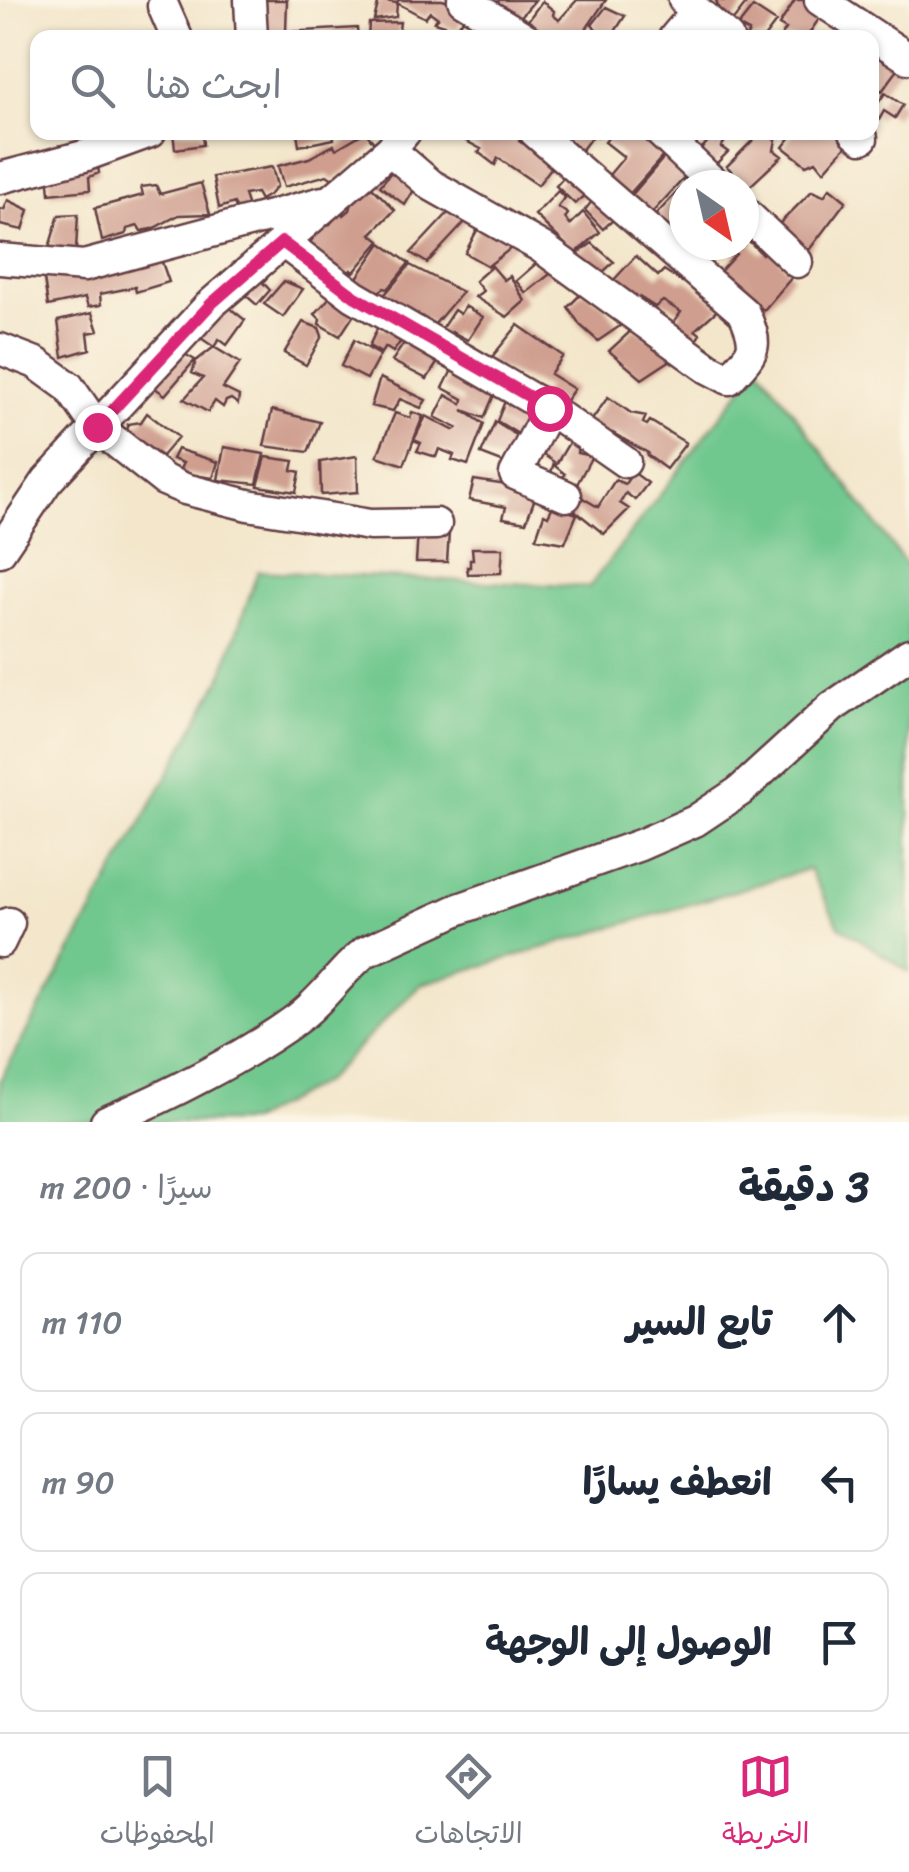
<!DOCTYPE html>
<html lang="ar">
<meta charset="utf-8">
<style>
:root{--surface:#fff;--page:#f6f6f7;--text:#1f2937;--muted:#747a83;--line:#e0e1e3;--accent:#db2777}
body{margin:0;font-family:Sriracha,"Playpen Sans Arabic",sans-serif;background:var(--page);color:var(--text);direction:rtl}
.compass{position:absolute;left:669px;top:170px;width:90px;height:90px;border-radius:50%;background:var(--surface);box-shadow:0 2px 8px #0004;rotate:146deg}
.stop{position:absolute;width:30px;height:30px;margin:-22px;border:8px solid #db2777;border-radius:50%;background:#fff}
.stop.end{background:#db2777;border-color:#fff;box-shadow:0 2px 10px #0008}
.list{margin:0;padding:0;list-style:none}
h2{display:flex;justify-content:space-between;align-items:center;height:130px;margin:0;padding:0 40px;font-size:42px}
h2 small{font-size:32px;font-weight:400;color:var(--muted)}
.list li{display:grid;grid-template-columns:65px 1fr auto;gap:30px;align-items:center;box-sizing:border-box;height:140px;margin:0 20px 20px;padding:0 20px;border:2px solid var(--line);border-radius:20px}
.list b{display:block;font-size:38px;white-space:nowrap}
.list em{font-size:32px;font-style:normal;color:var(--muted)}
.icon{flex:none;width:55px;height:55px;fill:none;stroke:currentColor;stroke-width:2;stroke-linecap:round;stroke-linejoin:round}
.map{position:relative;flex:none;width:909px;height:1122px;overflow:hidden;direction:ltr}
.search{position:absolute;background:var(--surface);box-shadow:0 2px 8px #0004;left:30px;right:30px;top:30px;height:110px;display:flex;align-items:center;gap:25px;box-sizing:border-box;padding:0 35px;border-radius:20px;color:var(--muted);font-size:38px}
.sheet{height:610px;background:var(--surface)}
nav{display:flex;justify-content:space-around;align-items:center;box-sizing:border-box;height:140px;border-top:2px solid var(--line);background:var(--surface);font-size:28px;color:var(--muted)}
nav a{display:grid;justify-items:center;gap:5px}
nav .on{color:var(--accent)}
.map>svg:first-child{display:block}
.green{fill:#71c88e;stroke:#5e745c;stroke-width:2.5}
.building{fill:#cf9e8f}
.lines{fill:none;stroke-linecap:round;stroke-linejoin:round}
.minor-casing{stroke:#633d43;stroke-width:35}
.minor{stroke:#fff;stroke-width:30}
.route{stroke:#db2777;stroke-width:12}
</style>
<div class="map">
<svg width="909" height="1122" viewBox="0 0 909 1122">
<rect width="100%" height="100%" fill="#fcf5e5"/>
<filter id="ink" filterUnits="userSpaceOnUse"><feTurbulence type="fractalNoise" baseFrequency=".01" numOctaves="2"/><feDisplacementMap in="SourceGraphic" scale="20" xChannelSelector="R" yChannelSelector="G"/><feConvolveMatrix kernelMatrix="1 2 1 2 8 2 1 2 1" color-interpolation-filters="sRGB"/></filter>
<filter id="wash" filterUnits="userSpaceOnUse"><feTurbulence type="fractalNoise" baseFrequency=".0048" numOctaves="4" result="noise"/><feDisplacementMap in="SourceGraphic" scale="40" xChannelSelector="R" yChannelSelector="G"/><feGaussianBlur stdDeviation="2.25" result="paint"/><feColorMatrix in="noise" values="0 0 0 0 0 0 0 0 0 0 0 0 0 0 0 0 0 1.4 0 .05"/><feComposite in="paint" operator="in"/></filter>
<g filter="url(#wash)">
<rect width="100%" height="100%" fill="#f3e6cb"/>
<!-- green -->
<path class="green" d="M 759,366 L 909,569 L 909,972 L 839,926 L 809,869 L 421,984 L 325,1081 L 249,1122 L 0,1122 L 0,1080 L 221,678 L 258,571 L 589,587 Z"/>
<g id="blocks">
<!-- building -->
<path class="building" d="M 260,0 L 287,0 L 286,32 L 357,28 L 358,38 L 261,38 Z
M 379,0 L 397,3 L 396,17 L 374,20 Z
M 398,0 L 442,0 L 471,8 L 456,29 L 434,22 L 438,18 L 430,12 L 425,18 L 397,3 Z
M 499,0 L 535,0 L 517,21 L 496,4 Z
M 577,0 L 606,0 L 580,38 L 540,38 L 524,26 L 542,1 L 554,11 L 553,15 L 559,20 Z
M 716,0 L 729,1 L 749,0 L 728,27 L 714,14 L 718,7 Z
M 795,0 L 807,0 L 823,13 L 806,38 L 780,38 L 786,29 L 779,25 Z
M 606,7 L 625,16 L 612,36 L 600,33 L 592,25 Z
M 753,7 L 776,22 L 764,38 L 746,38 L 749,32 L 738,26 Z
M 400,22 L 398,38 L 368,38 L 369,23 Z
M 872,52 L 894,61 L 900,67 L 882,91 L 872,85 Z
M 885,93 L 903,105 L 895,118 L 884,111 L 879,120 L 872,112 Z
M 173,132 L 202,132 L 203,145 L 175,149 Z
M 297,132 L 333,132 L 334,139 L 299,146 Z
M 365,132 L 376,145 L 334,180 L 327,175 L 284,187 L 278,166 L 309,158 L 334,145 L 336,149 Z
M 449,132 L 519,132 L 522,135 L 519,141 L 522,143 L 526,137 L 557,160 L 538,185 L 498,158 L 495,165 L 478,152 L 481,149 Z
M 542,132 L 600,132 L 597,137 L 593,135 L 577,156 Z
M 613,132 L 643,132 L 662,149 L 663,156 L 625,199 L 604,181 L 624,157 L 605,142 Z
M 716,132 L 726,140 L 721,147 L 728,152 L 711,169 L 697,154 Z
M 795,132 L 841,132 L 853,138 L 824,171 L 816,161 L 806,165 L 783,147 Z
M 760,133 L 776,140 L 774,150 L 782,156 L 747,189 L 727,166 Z
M 667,154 L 687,175 L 647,218 L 626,202 Z
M 96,155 L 99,173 L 89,177 L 90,190 L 50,194 L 47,160 Z
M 272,167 L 277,186 L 270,194 L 260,200 L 256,193 L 244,195 L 249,210 L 238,213 L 234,203 L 219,208 L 213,177 Z
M 395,167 L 414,190 L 405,205 L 380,186 Z
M 565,176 L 594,188 L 575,204 L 556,186 Z
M 364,179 L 395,210 L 371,234 L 380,241 L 354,272 L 351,270 L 341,281 L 302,253 L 317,233 L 313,230 L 322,219 L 330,224 L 340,211 L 344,215 L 350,210 L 352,203 L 346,197 Z
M 201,183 L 210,214 L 179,215 L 152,229 L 141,231 L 138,226 L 127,229 L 126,234 L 102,241 L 95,208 L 143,195 L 141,187 L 156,185 L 160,194 Z
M 684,185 L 684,217 L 668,237 L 649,222 Z
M 830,188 L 846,201 L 806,254 L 773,230 L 812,191 L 824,196 Z
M 558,191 L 565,198 L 558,207 L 568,214 L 565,218 L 570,225 L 583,212 L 600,232 L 575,254 L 535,215 Z
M 8,200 L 29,210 L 23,230 L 0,225 L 0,209 L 4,210 Z
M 593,200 L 621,213 L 603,229 L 585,210 Z
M 450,211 L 468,219 L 427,263 L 411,253 Z
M 78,214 L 76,250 L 48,251 L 59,215 Z
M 481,223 L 519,242 L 488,266 L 465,253 Z
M 684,231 L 684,245 L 713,245 L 695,265 L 672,243 Z
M 744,236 L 762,254 L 770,247 L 793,276 L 764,310 L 713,279 L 736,254 L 729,248 L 744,245 Z
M 381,243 L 409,263 L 388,289 L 384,288 L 376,294 L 352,285 Z
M 592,243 L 614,262 L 593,281 L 571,259 Z
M 158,251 L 169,282 L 136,292 L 135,287 L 100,294 L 101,305 L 88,307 L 85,298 L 48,306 L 44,279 L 78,275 Z
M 636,256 L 658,276 L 664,270 L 682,282 L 686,279 L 721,307 L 695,330 L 700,334 L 693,346 L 669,329 L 681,312 L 663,301 L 655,307 L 639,297 L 635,299 L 612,282 Z
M 551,260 L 559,267 L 526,293 L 516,281 L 539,261 L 544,268 Z
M 410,265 L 462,292 L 434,325 L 422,318 L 419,322 L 380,300 Z
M 492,266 L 504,280 L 510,276 L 525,301 L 507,317 L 475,297 L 483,291 L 475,281 Z
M 259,267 L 269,275 L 263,283 L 270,290 L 257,305 L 235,286 Z
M 284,281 L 303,289 L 283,317 L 264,304 Z
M 584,291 L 604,305 L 620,326 L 598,341 L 580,325 L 568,307 Z
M 331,296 L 357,310 L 340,336 L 319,324 L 320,319 L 315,314 Z
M 226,305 L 245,320 L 227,345 L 219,339 L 214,347 L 240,363 L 223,388 L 239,396 L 238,404 L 231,399 L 226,401 L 223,407 L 215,401 L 208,412 L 184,399 L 203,378 L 192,373 L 196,361 L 214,347 L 198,336 Z
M 465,306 L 483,317 L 468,340 L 452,332 L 449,339 L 438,334 L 454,310 L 460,314 Z
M 92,313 L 98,331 L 88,333 L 90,349 L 63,357 L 58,321 Z
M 303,322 L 319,328 L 322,336 L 306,365 L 284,353 Z
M 518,325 L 563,356 L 550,374 L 574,389 L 561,408 L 540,397 L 547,388 L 487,363 Z
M 378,327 L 406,334 L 393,352 L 385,347 L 381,353 L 369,346 Z
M 635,327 L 677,356 L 642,379 L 609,351 Z
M 408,337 L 443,354 L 427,379 L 392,361 Z
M 354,340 L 380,355 L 367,379 L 341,366 Z
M 176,349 L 195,360 L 165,395 L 148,383 Z
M 453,368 L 494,395 L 484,418 L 463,410 L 484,424 L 468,465 L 452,460 L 454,455 L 439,449 L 436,457 L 417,451 L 421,443 L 414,440 L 426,416 L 453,430 L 457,428 L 435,417 L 446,395 L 462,404 L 463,399 L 443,388 Z
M 380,378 L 426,400 L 421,408 L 400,399 L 393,411 L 371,406 Z
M 509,391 L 535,407 L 523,437 L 497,421 Z
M 608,397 L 631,413 L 646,416 L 643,423 L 647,425 L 650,421 L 686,443 L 666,469 L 647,455 L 648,453 L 613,433 L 608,439 L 585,430 Z
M 272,410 L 320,422 L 308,452 L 264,446 Z
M 412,412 L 423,416 L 404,465 L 377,456 L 395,413 L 410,418 Z
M 147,413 L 178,437 L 162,456 L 153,451 L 151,455 L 127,436 L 128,424 L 141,422 Z
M 495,422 L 526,441 L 512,466 L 481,454 Z
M 570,441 L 578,445 L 577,453 L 592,456 L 575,488 L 560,482 L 565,474 L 555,466 Z
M 224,447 L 264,454 L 257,484 L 218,480 Z
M 534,448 L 554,462 L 550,476 L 526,461 Z
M 177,449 L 218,462 L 213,478 L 178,473 L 183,463 L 172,459 Z
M 357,456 L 358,492 L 321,495 L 320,462 Z
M 266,457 L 294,461 L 292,470 L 300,472 L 296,492 L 258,486 Z
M 633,472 L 648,483 L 635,500 L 626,493 L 620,503 L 629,509 L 604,534 L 568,505 L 576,494 L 598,507 L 615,480 L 625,484 Z
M 474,480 L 538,490 L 526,522 L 503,518 L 506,507 L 469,500 Z
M 553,506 L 577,514 L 565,543 L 536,538 L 544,514 L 548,516 Z
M 418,531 L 449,532 L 447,562 L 416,562 Z
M 472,548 L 503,548 L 501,573 L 468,574 L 467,567 L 470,567 L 470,559 L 473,559 Z"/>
</g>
</g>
<g filter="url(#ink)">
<use href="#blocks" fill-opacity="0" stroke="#633d43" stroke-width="2.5"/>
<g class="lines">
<defs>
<path id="minor" d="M 250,0 L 252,38
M 463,0 L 525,38
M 684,0 L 728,38
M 820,0 L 908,58
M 163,6 L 177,38
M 674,38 L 696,12
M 660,132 L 716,185
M 855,132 L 862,138
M 390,150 L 431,185 L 541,247 L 708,368 L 729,379 C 754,351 760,349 744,313 L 535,132
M 0,178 L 84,156 L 150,132
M 744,212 L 797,262
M 282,241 L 354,296 L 549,409 L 625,462
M 0,259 L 84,266 L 323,202
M 0,349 L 36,363 L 69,387 L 97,427 L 164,480 L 185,489 L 248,505 L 370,525 L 436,524
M 549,409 L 515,474 L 566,496
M 0,551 L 47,481 L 211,304 L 390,150 L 405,132
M 0,942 L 9,923
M 106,1122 C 166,1097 245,1057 298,1018 C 324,999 340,972 365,952 L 459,909 L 640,845 L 695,821 L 740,791 L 832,707 L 909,654"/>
</defs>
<!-- minor casing -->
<use href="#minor" class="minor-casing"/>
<!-- minor -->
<use href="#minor" class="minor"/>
</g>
</g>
<g class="lines" filter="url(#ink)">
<!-- route -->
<path class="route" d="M 97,427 L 211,304 L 282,242 L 354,296 L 549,408"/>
</g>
</svg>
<svg class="compass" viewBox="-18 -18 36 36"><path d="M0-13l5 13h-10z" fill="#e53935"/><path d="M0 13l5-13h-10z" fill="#747a83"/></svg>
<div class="stop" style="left:549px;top:408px"></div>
<div class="stop end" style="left:97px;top:427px"></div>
<div class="search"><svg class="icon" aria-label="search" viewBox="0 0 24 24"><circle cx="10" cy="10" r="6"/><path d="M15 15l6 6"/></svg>ابحث هنا</div>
</div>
<section class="sheet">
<h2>3 دقيقة<small>سيرًا · 200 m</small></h2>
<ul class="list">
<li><svg class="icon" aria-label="ahead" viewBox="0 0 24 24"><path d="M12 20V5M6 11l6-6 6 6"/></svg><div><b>تابع السير</b></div><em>110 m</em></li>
<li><svg class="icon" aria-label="left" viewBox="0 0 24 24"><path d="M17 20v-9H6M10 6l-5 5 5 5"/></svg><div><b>انعطف يسارًا</b></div><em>90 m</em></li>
<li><svg class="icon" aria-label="arrive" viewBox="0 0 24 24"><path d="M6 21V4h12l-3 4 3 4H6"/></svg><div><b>الوصول إلى الوجهة</b></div></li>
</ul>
</section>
<nav>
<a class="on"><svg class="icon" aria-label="map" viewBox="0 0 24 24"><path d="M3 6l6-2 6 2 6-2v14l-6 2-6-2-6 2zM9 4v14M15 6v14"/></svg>الخريطة</a>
<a><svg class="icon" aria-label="directions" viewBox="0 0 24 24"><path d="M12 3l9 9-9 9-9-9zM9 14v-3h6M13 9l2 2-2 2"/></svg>الاتجاهات</a>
<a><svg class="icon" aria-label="saved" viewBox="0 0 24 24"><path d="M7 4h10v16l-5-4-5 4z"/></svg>المحفوظات</a>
</nav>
